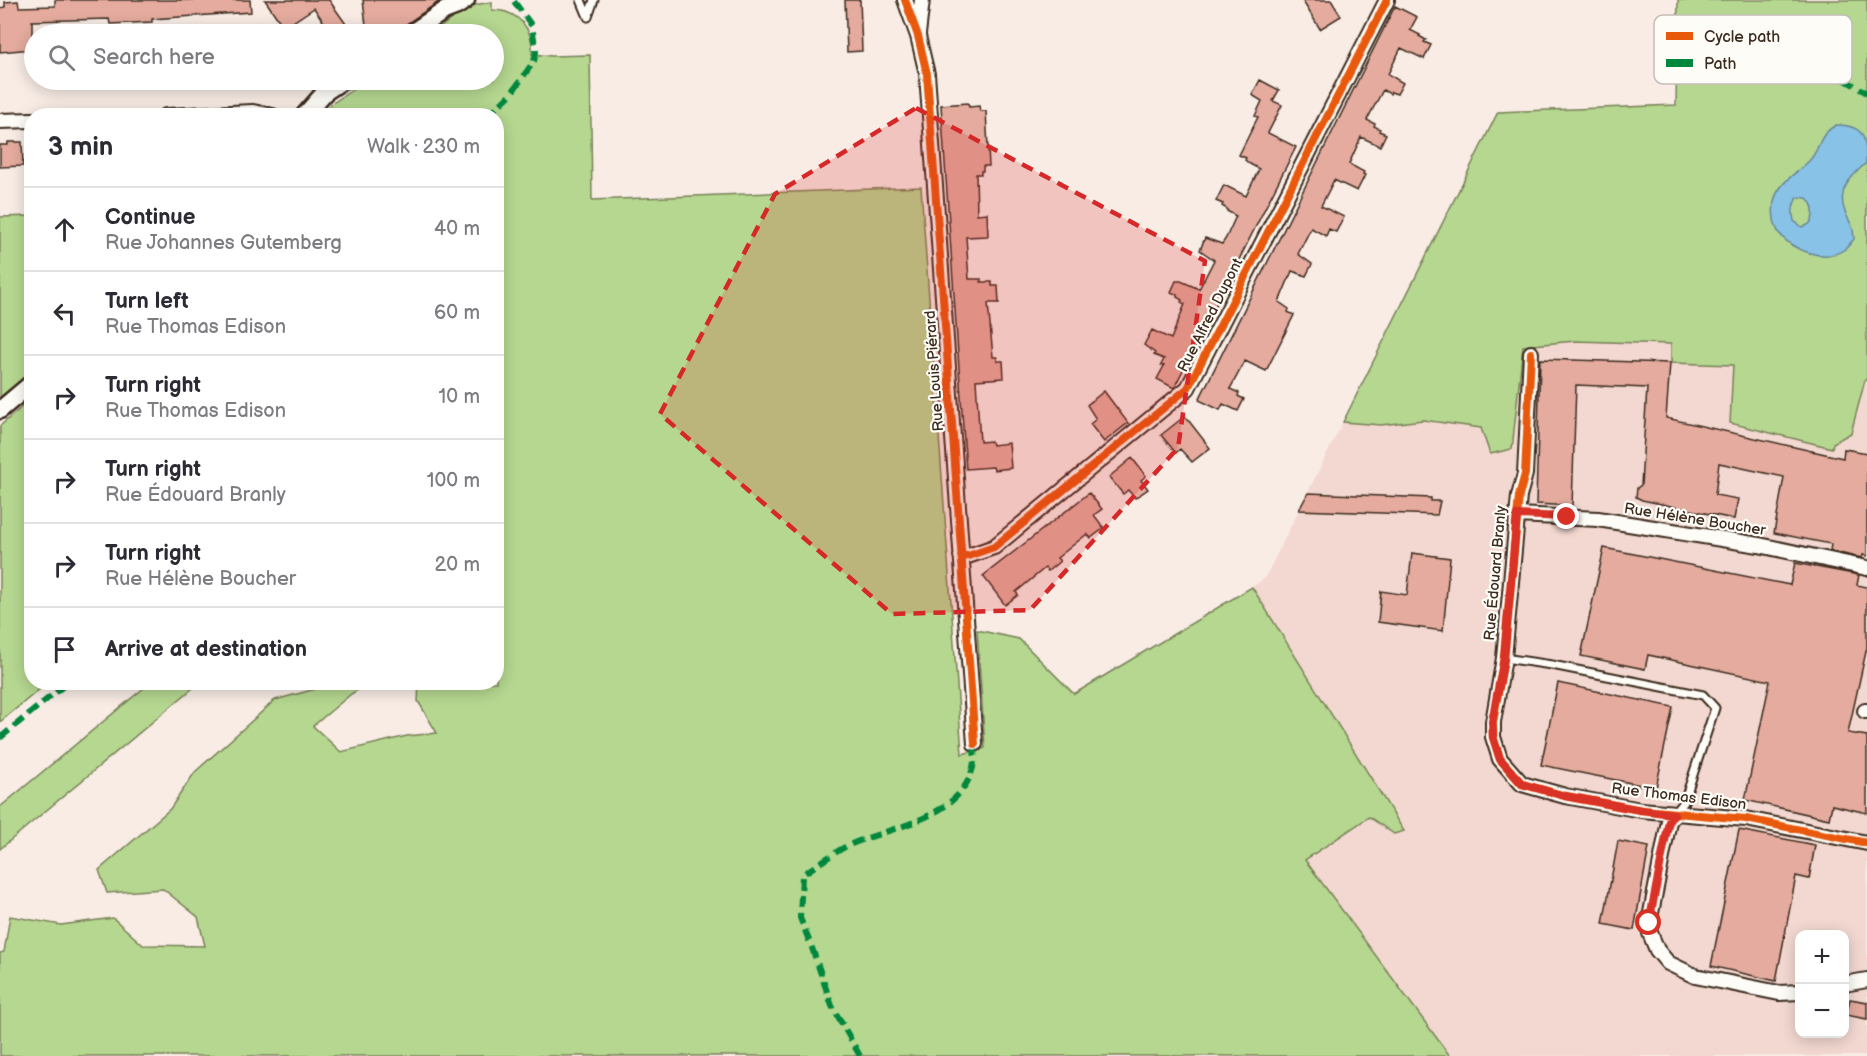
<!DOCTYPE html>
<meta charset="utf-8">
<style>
:root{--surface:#fff;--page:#f2f2f3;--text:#2b2b33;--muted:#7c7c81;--line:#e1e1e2}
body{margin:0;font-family:"Balsamiq Sans",sans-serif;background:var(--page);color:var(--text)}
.controls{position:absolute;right:18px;bottom:18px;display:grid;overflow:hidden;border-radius:12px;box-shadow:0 3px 15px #0003}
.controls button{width:54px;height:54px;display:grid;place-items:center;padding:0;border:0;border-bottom:2px solid var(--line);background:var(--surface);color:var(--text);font:30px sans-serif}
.stop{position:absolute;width:18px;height:18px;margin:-14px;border:4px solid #d93025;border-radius:50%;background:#fff}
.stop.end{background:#d93025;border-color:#fff;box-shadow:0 2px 6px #0008}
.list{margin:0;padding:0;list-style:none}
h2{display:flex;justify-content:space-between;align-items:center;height:78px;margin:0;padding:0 24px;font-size:26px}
h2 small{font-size:20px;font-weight:400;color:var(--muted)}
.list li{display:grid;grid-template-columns:39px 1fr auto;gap:18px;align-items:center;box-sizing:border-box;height:84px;padding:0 24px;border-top:2px solid var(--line)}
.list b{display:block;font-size:22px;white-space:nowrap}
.list p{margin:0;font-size:20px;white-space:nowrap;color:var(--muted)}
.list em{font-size:20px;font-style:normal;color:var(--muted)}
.icon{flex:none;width:33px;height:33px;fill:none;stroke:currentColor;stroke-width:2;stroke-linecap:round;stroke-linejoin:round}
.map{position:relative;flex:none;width:1867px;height:1056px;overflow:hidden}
.search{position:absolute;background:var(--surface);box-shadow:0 3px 15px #0003;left:24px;top:24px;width:480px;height:66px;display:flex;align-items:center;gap:15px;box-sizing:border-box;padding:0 21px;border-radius:33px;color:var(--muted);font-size:22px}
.panel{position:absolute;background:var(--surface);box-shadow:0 3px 15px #0003;left:24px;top:108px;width:480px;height:582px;border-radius:24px}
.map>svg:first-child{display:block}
.built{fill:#f2d8d0;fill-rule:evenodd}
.green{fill:#b5d790;stroke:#788057;stroke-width:1.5}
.water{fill:#88c2e7;stroke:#698597;stroke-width:1.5;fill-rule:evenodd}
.building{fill:#e4ab9e;stroke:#3b2a1e;stroke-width:1.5}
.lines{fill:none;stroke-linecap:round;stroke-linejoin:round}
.service-casing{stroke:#3b2a1e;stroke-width:11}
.minor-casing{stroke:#3b2a1e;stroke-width:18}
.tertiary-casing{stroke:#3b2a1e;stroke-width:21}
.service{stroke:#fdfcf7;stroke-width:7}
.minor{stroke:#fdfcf7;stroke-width:14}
.tertiary{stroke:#fdfcf7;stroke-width:16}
.quiet{stroke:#00873e;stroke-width:6;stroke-dasharray:12 6;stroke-linecap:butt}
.cycleway-casing{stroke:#fdfcf7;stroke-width:11}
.cycleway{stroke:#e8590c;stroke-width:8}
.route{stroke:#d93025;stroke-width:8}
.marked{fill:#d62828;fill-opacity:0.2;stroke:#d62828;stroke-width:4.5;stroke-dasharray:12 8;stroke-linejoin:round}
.labels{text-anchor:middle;stroke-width:4.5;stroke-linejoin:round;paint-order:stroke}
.street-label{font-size:15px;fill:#3b2a1e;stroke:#fdfcf7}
.key{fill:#fdfcf7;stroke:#c3bdb6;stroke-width:1.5}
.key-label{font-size:16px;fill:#3b2a1e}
</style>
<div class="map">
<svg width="1867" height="1056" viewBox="0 0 1867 1056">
<rect width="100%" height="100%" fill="#f8ece5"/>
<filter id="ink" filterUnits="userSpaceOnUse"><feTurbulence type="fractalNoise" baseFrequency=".0167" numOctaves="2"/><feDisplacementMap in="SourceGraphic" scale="12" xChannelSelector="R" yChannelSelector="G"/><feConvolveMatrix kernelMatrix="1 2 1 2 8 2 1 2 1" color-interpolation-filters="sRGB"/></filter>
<g filter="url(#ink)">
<!-- built -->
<path class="built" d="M 1498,112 L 1575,341 L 1671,344 L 1671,363 L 1733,365 L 1832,447 L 1867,379 L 1867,1056 L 1450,1056 L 1305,860 L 1369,817 L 1394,834 L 1404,830 L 1252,587 L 1265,578 ZM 1800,934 L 1844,934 L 1844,1034 L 1800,1034 Z"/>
<!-- green -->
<path class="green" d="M 1678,0 L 1867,0 L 1867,379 L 1865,380 L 1851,433 L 1833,443 L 1832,448 L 1730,423 L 1733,365 L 1671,363 L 1671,344 L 1575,341 L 1523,346 L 1512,449 L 1490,454 L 1481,428 L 1423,420 L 1381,425 L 1343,422 L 1498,112 L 1676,105 Z
M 492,2 L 492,10 C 517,10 534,28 532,54 L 551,56 L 590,55 L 592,200 L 921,187 L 962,754 L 985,748 L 977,630 L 1019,639 L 1074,694 L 1252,587 L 1404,831 L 1394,834 L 1369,817 L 1305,860 L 1450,1056 L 0,1056 L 0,953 L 4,952 L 10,916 L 61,925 L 113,918 L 143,945 L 205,946 L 198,917 L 163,889 L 107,893 L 99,870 L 170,809 L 195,772 L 275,700 L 319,688 L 324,683 L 369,683 L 351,694 L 313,726 L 341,752 L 407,736 L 437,733 L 418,701 L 419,683 L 496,682 L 496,116 L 321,115 L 330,105 L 367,80 L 494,80 L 494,34 L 432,34 L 468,6 Z
M 32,216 L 31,372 L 0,399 L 0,217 Z
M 31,399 L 32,682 L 47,683 L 0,722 L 0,426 Z
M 151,682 L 199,683 L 0,849 L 0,807 Z"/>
<!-- water -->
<path class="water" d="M 1836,125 C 1863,125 1867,136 1866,163 C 1851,177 1836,190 1845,212 C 1850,224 1853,223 1854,239 C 1851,242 1848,247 1845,249 C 1826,263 1792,251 1779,233 C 1773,224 1772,208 1775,198 C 1780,182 1798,172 1809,161 C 1822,147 1816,137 1836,125 ZM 1798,197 L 1807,198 C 1816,207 1816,225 1802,227 L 1794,221 C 1792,213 1792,204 1798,197 Z"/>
<!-- building -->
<path class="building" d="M 55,0 L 250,0 L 251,12 L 152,19 L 152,22 L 110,24 L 109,19 L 32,21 L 32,49 L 0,52 L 0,8 L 5,7 L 5,2 L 18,1 L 19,7 L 55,6 Z
M 265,0 L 329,0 L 353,34 L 332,34 L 314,8 L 284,28 Z
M 363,0 L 441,0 L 392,34 L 367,34 Z
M 845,0 L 860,0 L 862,51 L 847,52 Z
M 1302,0 L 1331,0 L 1341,16 L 1320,29 Z
M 1395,6 L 1417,17 L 1410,30 L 1420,35 L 1419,36 L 1426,40 L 1424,42 L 1431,45 L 1424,59 L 1401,48 L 1388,74 L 1403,83 L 1397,94 L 1391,92 L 1390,94 L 1383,90 L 1367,120 L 1375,124 L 1374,126 L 1380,129 L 1379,131 L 1386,134 L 1380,146 L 1361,137 L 1349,164 L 1364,172 L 1363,174 L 1365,175 L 1357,191 L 1334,180 L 1321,206 L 1344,217 L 1336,232 L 1329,229 L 1326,236 L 1311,228 L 1298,254 L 1312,264 L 1306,276 L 1292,271 L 1279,302 L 1289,309 L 1288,312 L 1294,315 L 1266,371 L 1245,361 L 1230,389 L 1239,393 L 1238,396 L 1244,399 L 1238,411 L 1223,404 L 1220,410 L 1199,400 Z
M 1260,80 L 1279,90 L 1273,101 L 1282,105 L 1268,133 L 1296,147 L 1174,388 L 1157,379 L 1164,366 L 1161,365 L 1164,359 L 1154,355 L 1155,353 L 1144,345 L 1152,330 L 1171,339 L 1185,304 L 1181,302 L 1182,300 L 1177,297 L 1177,295 L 1171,292 L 1176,281 L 1181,281 L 1199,289 L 1214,260 L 1200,250 L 1205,238 L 1222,244 L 1226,238 L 1236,216 L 1227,211 L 1227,209 L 1222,206 L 1223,204 L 1216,201 L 1224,185 L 1246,196 L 1259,169 L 1250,164 L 1245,160 L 1246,158 L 1239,155 L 1258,117 L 1255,116 L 1262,101 L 1252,95 Z
M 968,103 L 969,107 L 979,106 L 980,111 L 986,111 L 989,166 L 983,166 L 983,171 L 981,171 L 981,174 L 976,174 L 977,214 L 987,213 L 988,236 L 966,237 L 969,279 L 981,279 L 981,282 L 992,282 L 992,286 L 998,286 L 999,303 L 988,303 L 993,357 L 997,357 L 997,361 L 1003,361 L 1004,378 L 976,380 L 980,442 L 991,441 L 992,445 L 1009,443 L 1011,468 L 994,470 L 993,467 L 966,469 L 965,456 L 941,105 Z
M 8,142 L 22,142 L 23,166 L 0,167 L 0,145 L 8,145 Z
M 1540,359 L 1670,363 L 1666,418 L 1843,458 L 1844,449 L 1867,453 L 1867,556 L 1863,555 L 1862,558 L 1830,551 L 1831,544 L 1774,533 L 1784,477 L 1719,463 L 1715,495 L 1738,499 L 1734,519 L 1642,500 L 1636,497 L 1637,488 L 1641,485 L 1647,388 L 1576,385 L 1572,506 L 1536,504 Z
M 1104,391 L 1128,423 L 1104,442 L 1090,424 L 1096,419 L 1087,405 Z
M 1185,416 L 1210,448 L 1192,462 L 1180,449 L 1176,453 L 1161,435 Z
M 1132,458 L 1146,476 L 1141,480 L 1148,489 L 1135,498 L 1128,490 L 1123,494 L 1109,477 Z
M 1089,493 L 1102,509 L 1094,515 L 1104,528 L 1091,538 L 1087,534 L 1057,558 L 1060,561 L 1048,571 L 1045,568 L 1016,592 L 1018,595 L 1005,605 L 983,576 Z
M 1308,493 L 1431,498 L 1431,501 L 1440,501 L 1437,515 L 1299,510 Z
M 1604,548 L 1790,585 L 1795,563 L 1859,575 L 1857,585 L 1867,587 L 1867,647 L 1848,733 L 1867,736 L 1867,813 L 1832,805 L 1829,819 L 1745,800 L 1770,681 L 1648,655 L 1645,669 L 1581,656 Z
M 1412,553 L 1450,558 L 1443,631 L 1378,622 L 1381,591 L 1407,595 Z
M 1558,683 L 1673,707 L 1656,788 L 1541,765 Z
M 1739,830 L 1815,845 L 1809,879 L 1796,876 L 1776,981 L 1711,966 Z
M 1618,841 L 1649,847 L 1634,930 L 1603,924 Z
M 1850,999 L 1867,1002 L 1867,1019 L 1846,1015 Z"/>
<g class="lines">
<defs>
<path id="service" d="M 581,0 L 588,17
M 588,17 L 594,0
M 1504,658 L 1552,665 L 1703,695 L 1715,708 L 1684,802 L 1675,813"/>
<path id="minor" d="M 905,0 L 918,36 L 927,74 L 975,744
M 918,34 L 922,0
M 166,116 L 253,112 L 273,116
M 0,121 L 32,120
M 1531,353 L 1525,474 L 1519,496 L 1504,658 L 1493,722 L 1493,737 L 1500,759 L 1522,784 L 1565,796 L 1641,810 L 1746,819 L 1867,843
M 1517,515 L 1598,519 L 1759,545 L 1867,568
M 961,556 L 968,556 L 994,547 L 1188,388 L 1387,0
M 1865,711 L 1867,711
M 1675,814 L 1669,821 L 1649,923 L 1650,933 L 1657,950 L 1668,963 L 1695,976 L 1779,993 L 1800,992
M 1844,984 L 1867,980"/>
<path id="tertiary" d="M 410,34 L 444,11 L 457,6 L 466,0
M 304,116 L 325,92 L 343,80
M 0,410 L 32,383"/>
</defs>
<!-- service casing -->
<use href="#service" class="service-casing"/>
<!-- minor casing -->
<use href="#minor" class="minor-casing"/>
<!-- tertiary casing -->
<use href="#tertiary" class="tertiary-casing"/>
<!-- service -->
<use href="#service" class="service"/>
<!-- minor -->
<use href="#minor" class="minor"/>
<!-- tertiary -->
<use href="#tertiary" class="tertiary"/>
<!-- quiet -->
<path class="quiet" d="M 1827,74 L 1839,76 L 1867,93
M 488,116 L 511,94 L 534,61 L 536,52 L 532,26 L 513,0
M 0,738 L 68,682
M 860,1056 L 832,1006 L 812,948 L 800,918 L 802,875 C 817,865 833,853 849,845 C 890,827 956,820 972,771 C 975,763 974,752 975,744"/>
<defs>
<path id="cycleway" d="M 905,0 L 918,36 L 927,74 L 975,744
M 1531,353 L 1525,474 L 1519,496 L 1504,658 L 1493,722 L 1493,737 L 1500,759 L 1522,784 L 1565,796 L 1641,810 L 1746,819 L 1867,843
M 961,556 L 968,556 L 994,547 L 1188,388 L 1387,0"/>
</defs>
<!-- cycleway casing -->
<use href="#cycleway" class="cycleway-casing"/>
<!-- cycleway -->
<use href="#cycleway" class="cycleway"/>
</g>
</g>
<g class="lines" filter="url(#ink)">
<!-- route -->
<path class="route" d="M 1567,517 L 1517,515 L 1504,658 L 1492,722 L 1493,737 L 1500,759 L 1522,784 L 1565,796 L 1641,810 L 1674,814 L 1669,821 L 1649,923"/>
</g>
<!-- marked area -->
<path class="marked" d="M 916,108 L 1205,261 L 1178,448 L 1030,610 L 892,614 L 660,414 L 775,194 Z"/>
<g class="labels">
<!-- street labels -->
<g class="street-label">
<text transform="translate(1210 315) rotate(-63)" y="5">Rue Alfred Dupont</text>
<text transform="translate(934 371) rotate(-94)" y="5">Rue Louis Piérard</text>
<text transform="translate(1695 519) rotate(9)" y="5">Rue Hélène Boucher</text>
<text transform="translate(1495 573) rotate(-85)" y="5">Rue Édouard Branly</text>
<text transform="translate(1679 796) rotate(7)" y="5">Rue Thomas Edison</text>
</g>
</g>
<!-- legend -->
<rect x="1654" y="15" width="198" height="69" rx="9" class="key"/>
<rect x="1666" y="32" width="27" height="8" fill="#e8590c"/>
<rect x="1666" y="59" width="27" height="8" fill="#00873e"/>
<g class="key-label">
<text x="1704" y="42">Cycle path</text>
<text x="1704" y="69">Path</text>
</g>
</svg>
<div class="controls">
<button>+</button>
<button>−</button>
</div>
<div class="stop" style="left:1649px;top:923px"></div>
<div class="stop end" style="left:1567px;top:517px"></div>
<div class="search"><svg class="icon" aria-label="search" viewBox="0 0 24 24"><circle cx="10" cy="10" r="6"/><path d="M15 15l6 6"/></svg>Search here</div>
<section class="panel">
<h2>3 min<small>Walk · 230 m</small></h2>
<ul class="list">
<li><svg class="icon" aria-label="ahead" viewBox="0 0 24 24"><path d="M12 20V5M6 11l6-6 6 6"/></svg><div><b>Continue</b><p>Rue Johannes Gutemberg</p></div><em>40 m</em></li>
<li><svg class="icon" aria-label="left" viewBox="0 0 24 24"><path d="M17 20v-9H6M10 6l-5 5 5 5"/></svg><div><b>Turn left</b><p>Rue Thomas Edison</p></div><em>60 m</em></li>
<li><svg class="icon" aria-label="right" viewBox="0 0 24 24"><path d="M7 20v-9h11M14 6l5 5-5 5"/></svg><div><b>Turn right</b><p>Rue Thomas Edison</p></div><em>10 m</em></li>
<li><svg class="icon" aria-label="right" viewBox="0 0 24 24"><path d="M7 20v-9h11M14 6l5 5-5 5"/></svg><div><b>Turn right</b><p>Rue Édouard Branly</p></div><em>100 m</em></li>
<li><svg class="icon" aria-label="right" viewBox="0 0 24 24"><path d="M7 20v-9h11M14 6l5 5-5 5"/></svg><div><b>Turn right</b><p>Rue Hélène Boucher</p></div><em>20 m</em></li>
<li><svg class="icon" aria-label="arrive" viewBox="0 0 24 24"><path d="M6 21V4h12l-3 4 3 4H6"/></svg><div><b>Arrive at destination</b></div></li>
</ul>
</section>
</div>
